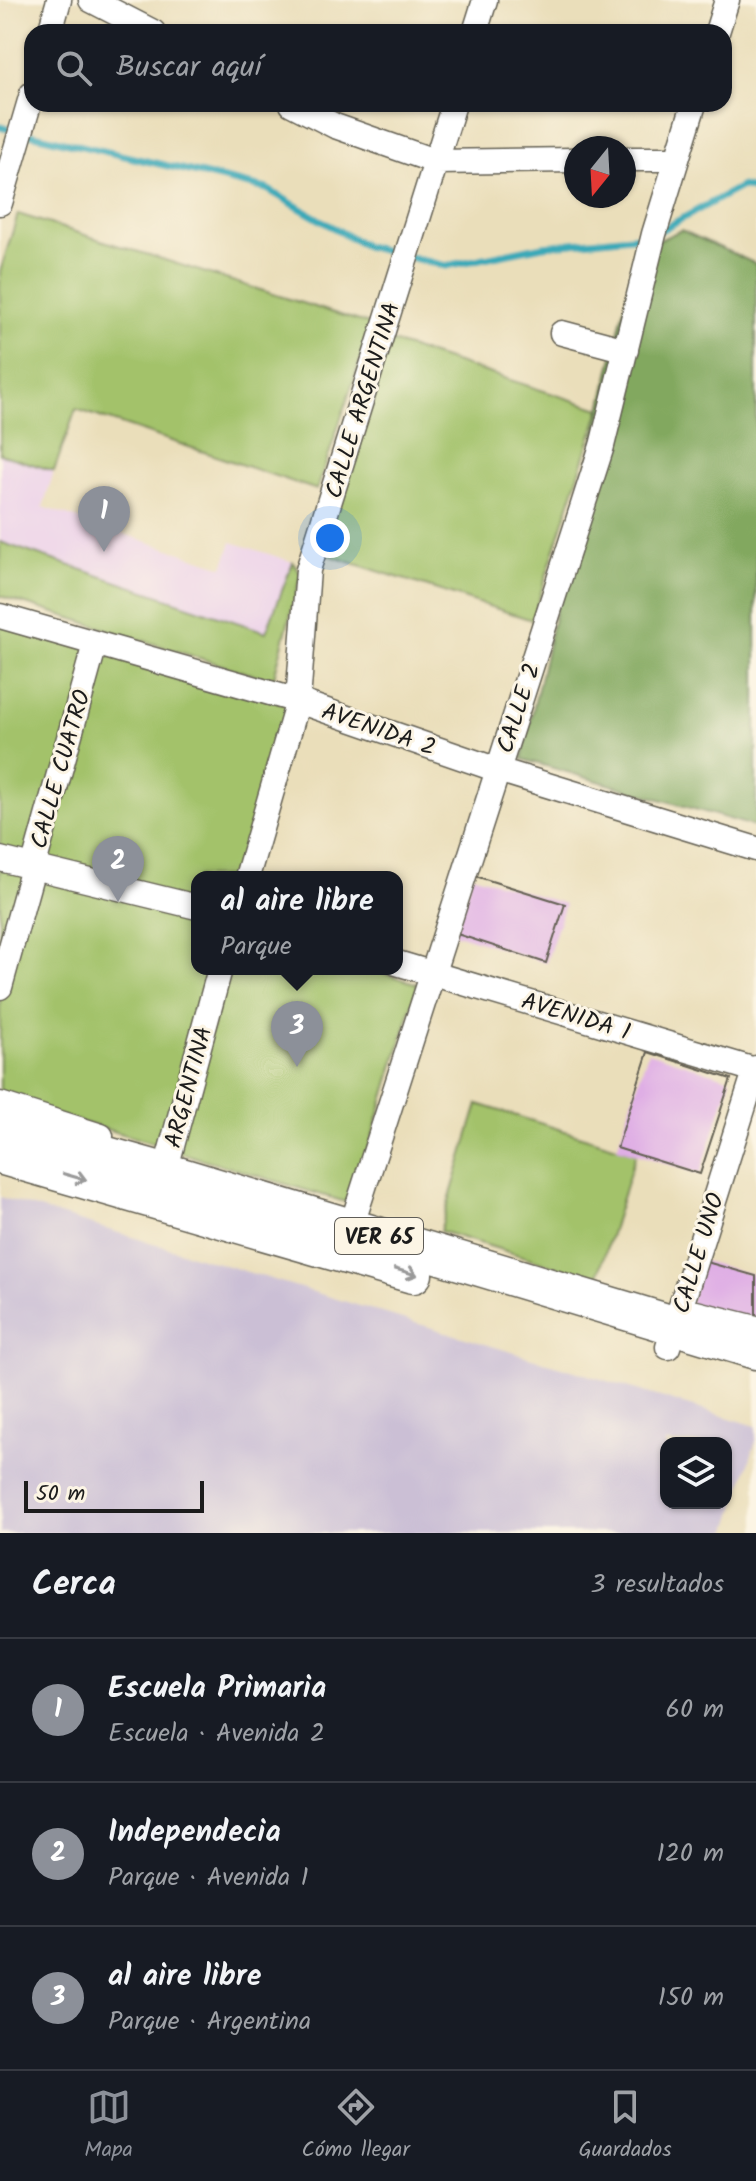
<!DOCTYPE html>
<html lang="es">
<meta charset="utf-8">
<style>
:root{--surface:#171b24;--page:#20242c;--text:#f1f3f6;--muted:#9ea1a6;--line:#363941;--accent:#8c9099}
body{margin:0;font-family:Kalam,sans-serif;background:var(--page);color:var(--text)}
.controls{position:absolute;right:24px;bottom:24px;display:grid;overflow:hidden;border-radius:16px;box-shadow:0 2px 6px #0004}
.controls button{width:72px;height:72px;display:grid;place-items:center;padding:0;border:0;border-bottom:2px solid var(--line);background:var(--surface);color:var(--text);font:40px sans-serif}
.compass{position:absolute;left:564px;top:136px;width:72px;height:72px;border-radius:50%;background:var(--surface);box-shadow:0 2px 6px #0004;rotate:198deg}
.scale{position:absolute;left:24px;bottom:20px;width:180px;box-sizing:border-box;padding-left:8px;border:4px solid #1c1c1c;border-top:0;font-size:22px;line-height:28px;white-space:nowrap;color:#1c1c1c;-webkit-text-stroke:6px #fcf5e5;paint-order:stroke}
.you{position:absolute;left:330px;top:538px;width:28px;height:28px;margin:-20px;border:6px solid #fff;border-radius:50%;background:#1a73e8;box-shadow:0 0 0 12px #1a73e833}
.badge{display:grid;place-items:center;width:52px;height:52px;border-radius:50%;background:var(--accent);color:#fff;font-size:26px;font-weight:700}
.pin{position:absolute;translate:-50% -66px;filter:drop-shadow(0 2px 4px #0008)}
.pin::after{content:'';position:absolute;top:42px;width:28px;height:24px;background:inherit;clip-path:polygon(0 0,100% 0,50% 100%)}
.popup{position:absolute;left:191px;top:871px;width:212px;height:104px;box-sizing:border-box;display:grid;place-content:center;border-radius:16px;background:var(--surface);filter:drop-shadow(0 2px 6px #0005);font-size:26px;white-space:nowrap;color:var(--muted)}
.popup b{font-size:30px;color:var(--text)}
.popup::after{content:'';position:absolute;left:50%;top:100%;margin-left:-16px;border:16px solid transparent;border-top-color:var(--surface)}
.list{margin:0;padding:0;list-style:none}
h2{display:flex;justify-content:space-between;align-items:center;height:104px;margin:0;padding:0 32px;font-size:34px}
h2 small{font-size:26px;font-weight:400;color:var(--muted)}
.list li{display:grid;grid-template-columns:52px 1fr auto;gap:24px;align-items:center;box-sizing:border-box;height:144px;padding:0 32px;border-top:2px solid var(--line)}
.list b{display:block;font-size:30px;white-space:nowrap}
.list p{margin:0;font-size:26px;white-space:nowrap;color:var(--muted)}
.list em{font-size:26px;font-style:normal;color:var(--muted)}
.icon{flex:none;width:44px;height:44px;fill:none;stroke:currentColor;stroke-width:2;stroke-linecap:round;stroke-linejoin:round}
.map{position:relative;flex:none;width:756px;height:1533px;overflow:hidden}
.search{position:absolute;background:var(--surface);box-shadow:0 2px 6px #0004;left:24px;right:24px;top:24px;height:88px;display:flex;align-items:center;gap:20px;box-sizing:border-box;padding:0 28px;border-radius:24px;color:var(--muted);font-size:30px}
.sheet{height:536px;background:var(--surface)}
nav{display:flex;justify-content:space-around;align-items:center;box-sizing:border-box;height:112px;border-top:2px solid var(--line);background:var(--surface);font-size:22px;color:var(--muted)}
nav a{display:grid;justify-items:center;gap:4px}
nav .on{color:var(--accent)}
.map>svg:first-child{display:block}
.built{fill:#ecd1ea}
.industrial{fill:#cbbfd5;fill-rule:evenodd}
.green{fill:#a3c26a;stroke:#606f43;stroke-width:2}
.forest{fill:#82a85e;stroke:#4f623d;stroke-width:2}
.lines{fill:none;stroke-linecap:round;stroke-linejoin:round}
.stream{stroke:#3aa9b8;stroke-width:7}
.building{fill:#dfaee5}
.street-casing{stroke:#646053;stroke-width:27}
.primary-casing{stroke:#646053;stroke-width:41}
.street{stroke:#fff;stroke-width:24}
.primary{stroke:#fff;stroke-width:38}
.oneway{stroke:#999}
.labels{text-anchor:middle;stroke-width:6;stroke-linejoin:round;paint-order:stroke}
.shield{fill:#fcf5e5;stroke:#5f5d58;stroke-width:2}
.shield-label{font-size:22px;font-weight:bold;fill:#1c1c1c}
.street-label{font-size:24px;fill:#1c1c1c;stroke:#fcf5e5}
</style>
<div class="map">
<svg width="756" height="1533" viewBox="0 0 756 1533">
<rect width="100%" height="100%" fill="#fcf5e5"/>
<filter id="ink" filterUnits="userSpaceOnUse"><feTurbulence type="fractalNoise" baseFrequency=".0125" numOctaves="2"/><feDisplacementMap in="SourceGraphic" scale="16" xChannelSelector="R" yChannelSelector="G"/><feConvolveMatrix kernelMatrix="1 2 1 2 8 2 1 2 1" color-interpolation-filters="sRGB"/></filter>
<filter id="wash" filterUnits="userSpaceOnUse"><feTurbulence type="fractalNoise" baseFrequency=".006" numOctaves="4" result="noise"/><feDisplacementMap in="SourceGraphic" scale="32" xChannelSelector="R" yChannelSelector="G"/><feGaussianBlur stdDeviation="1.8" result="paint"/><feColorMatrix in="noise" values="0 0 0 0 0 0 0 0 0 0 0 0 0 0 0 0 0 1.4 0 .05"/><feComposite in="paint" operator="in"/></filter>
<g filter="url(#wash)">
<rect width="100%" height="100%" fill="#eadeba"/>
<!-- built -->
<path class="built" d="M 0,454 L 54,471 L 43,507 L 223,567 L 232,542 L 293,562 L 266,632 L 0,542 Z"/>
<!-- industrial -->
<path class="industrial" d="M 0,1197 L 756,1426 L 756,1441 L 727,1533 L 0,1533 ZM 666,1443 L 726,1443 L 726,1503 L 666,1503 Z"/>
<!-- green -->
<path class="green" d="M 18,214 L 372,325 L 317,490 L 76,409 L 54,471 L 0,454 L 0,272 Z
M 389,341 L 600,409 L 532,620 L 321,553 Z
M 0,542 L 266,632 L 293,562 L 301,574 L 273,681 L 0,596 Z
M 0,620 L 293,706 L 242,877 L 197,877 L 197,969 L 215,969 L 163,1146 L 0,1098 Z
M 230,969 L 369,969 L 418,984 L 352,1204 L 175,1151 Z
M 478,1104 L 636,1153 L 597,1279 L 440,1231 Z"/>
<!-- forest -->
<path class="forest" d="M 681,230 L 756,264 L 756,827 L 522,759 L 637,250 Z"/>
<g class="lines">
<!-- stream -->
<path class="stream" d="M 0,127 L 267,189 L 365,246 L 446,266 L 543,246 L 650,235
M 661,230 L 742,186 L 756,191"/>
</g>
<g id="blocks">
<!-- building -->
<path class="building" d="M 472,875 L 565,904 L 546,963 L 454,933 Z
M 648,1052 L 731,1079 L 700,1174 L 617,1148 Z
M 703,1261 L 756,1276 L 756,1322 L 690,1304 Z"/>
</g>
</g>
<g filter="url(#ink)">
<use href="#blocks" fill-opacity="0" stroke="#646053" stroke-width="2"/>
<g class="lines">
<defs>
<path id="street" d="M 91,0 L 153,32
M 50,32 L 59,0
M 475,32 L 485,0
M 717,32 L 727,0
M 292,104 L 335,126 L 437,162 L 576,160
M 624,159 L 677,159
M 0,203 L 32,94
M 562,333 L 626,350
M 0,616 L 298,701 L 498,770 L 756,849
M 0,859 L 197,907
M 247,877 L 298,701 L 308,570 L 454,104
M 397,963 L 755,1070
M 0,987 L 95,644
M 0,1104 L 101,1136
M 172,1185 L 169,1157 L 220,969
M 347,1240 L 602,446 L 654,234 L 694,104
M 684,1310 L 756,1328
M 668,1347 L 756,1068"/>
<path id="primary" d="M 0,1126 L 171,1174 L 756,1350
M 0,1155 L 413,1274"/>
</defs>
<!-- street casing -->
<use href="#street" class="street-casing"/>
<!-- primary casing -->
<use href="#primary" class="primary-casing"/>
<!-- street -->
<use href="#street" class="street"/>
<!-- primary -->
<use href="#primary" class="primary"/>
</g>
<!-- one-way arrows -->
<defs><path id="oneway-shaft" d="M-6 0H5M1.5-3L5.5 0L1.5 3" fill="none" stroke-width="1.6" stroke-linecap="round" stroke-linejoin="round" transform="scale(2)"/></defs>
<g class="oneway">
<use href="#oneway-shaft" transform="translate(75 1177) rotate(16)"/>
<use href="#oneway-shaft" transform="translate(406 1272) rotate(16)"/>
</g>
</g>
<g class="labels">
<!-- shield labels -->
<rect class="shield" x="335" y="1218" width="88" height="36" rx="6"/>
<g class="shield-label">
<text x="379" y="1244">VER 65</text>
</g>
<!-- street labels -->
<g class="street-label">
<text transform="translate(362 400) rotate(-73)" y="8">CALLE ARGENTINA</text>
<text transform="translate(518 708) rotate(-72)" y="8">CALLE 2</text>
<text transform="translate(379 729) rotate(19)" y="8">AVENIDA 2</text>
<text transform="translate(60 769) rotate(-74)" y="8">CALLE CUATRO</text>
<text transform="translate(576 1016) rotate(17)" y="8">AVENIDA 1</text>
<text transform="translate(188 1087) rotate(-75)" y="8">ARGENTINA</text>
<text transform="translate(698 1253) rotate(-73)" y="8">CALLE UNO</text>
</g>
</g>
</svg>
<div class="controls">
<button><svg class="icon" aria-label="layers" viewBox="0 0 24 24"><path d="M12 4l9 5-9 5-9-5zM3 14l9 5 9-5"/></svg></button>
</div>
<svg class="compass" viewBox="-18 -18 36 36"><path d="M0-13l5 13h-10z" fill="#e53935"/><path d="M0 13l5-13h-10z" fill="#9ea1a6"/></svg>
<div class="scale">50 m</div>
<div class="you"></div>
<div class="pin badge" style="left:104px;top:552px">1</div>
<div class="pin badge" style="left:118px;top:902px">2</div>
<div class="pin badge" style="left:297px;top:1067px">3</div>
<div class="popup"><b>al aire libre</b>Parque</div>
<div class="search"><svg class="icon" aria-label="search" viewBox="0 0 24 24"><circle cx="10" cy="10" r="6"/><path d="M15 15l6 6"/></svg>Buscar aquí</div>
</div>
<section class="sheet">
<h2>Cerca<small>3 resultados</small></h2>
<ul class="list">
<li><span class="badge">1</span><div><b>Escuela Primaria</b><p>Escuela · Avenida 2</p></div><em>60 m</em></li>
<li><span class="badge">2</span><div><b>Independecia</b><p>Parque · Avenida 1</p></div><em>120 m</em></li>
<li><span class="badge">3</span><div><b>al aire libre</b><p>Parque · Argentina</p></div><em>150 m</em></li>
</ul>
</section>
<nav>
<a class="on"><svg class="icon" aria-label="map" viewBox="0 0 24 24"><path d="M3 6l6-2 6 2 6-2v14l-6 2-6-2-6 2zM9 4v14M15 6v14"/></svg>Mapa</a>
<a><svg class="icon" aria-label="directions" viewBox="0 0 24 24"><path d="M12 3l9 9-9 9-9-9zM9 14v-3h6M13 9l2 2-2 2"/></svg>Cómo llegar</a>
<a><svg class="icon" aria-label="saved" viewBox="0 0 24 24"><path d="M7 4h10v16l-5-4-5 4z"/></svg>Guardados</a>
</nav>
